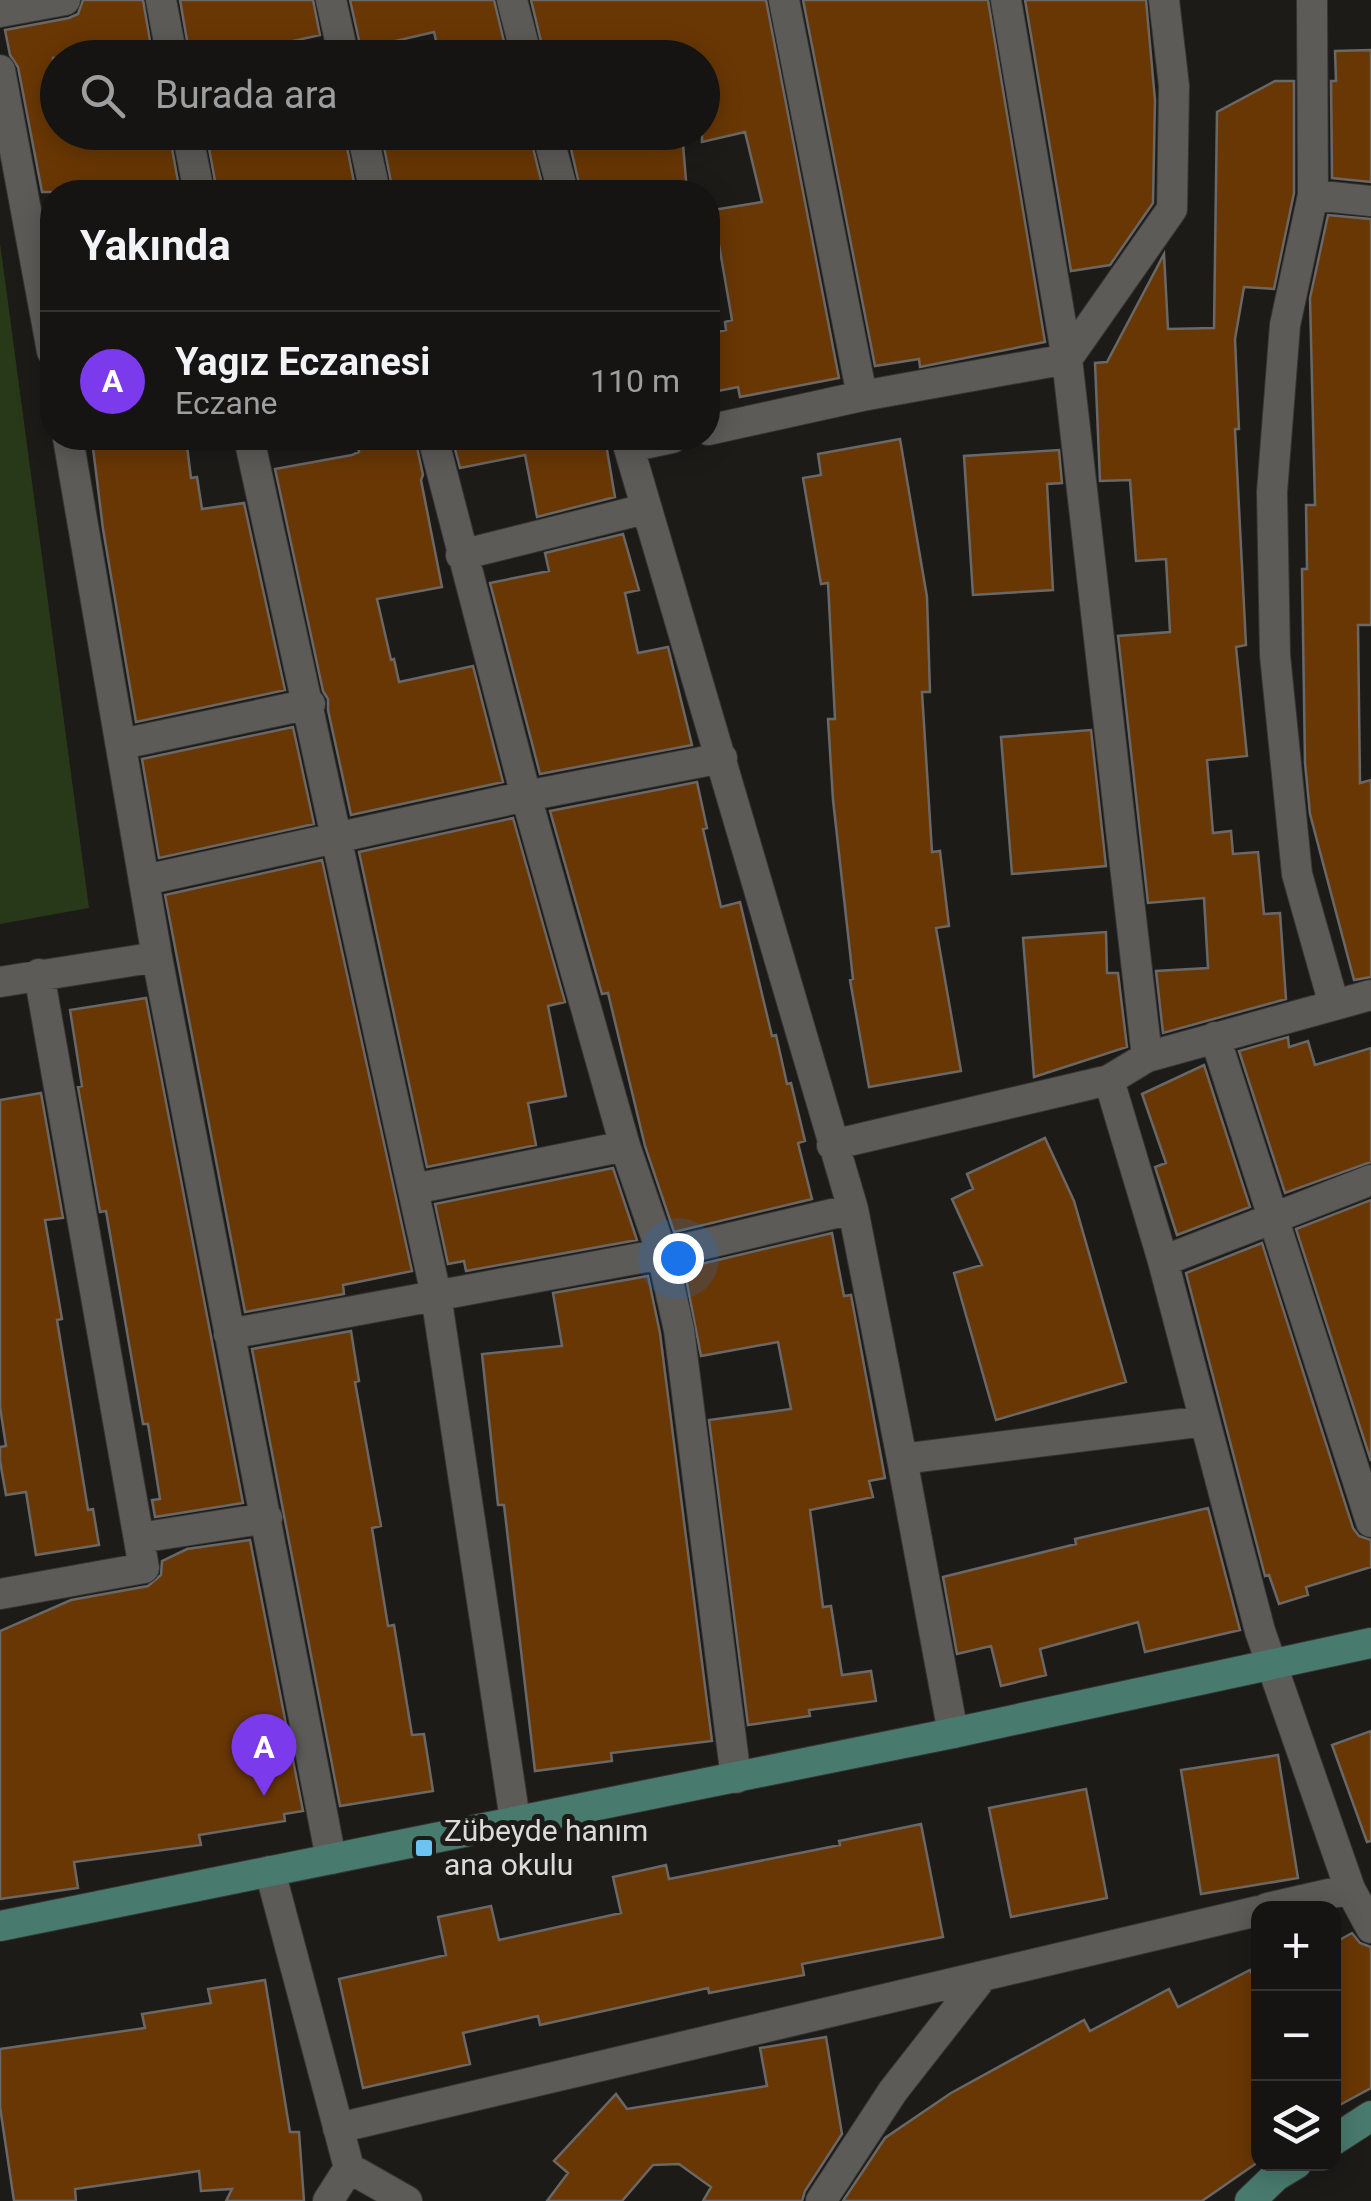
<!DOCTYPE html>
<html lang="tr">
<meta charset="utf-8">
<style>
:root{--surface:#151412;--page:#222120;--text:#f1f3f6;--muted:#9d9e9f;--line:#343332;--accent:#7c3aed}
body{margin:0;font-family:Roboto,sans-serif;background:var(--page);color:var(--text)}
.controls{position:absolute;right:30px;bottom:30px;display:grid;overflow:hidden;border-radius:20px;box-shadow:0 5px 25px #0003}
.controls button{width:90px;height:90px;display:grid;place-items:center;padding:0;border:0;border-bottom:2px solid var(--line);background:var(--surface);color:var(--text);font:50px sans-serif}
.you{position:absolute;left:678px;top:1258px;width:35px;height:35px;margin:-25px;border:8px solid #fff;border-radius:50%;background:#1a73e8;box-shadow:0 0 0 15px #1a73e833}
.badge{display:grid;place-items:center;width:65px;height:65px;border-radius:50%;background:var(--accent);color:#fff;font-size:32px;font-weight:700}
.pin{position:absolute;translate:-50% -82px;filter:drop-shadow(0 2px 5px #0008)}
.pin::after{content:'';position:absolute;top:52px;width:35px;height:30px;background:inherit;clip-path:polygon(0 0,100% 0,50% 100%)}
.list{margin:0;padding:0;list-style:none}
h2{display:flex;justify-content:space-between;align-items:center;height:130px;margin:0;padding:0 40px;font-size:42px}
h2 small{font-size:32px;font-weight:400;color:var(--muted)}
.list li{display:grid;grid-template-columns:65px 1fr auto;gap:30px;align-items:center;box-sizing:border-box;height:140px;padding:0 40px;border-top:2px solid var(--line)}
.list b{display:block;font-size:38px;white-space:nowrap}
.list p{margin:0;font-size:32px;white-space:nowrap;color:var(--muted)}
.list em{font-size:32px;font-style:normal;color:var(--muted)}
.icon{flex:none;width:55px;height:55px;fill:none;stroke:currentColor;stroke-width:2;stroke-linecap:round;stroke-linejoin:round}
.map{position:relative;flex:none;width:1371px;height:2201px;overflow:hidden}
.search{position:absolute;background:var(--surface);box-shadow:0 5px 25px #0003;left:40px;top:40px;width:680px;height:110px;display:flex;align-items:center;gap:25px;box-sizing:border-box;padding:0 35px;border-radius:55px;color:var(--muted);font-size:38px}
.panel{position:absolute;background:var(--surface);box-shadow:0 5px 25px #0003;left:40px;top:180px;width:680px;height:270px;border-radius:40px}
.map>svg:first-child{display:block}
.green{fill:#28391a}
.building{fill:#693704;stroke:#6a6866;stroke-width:2.5}
.lines{fill:none;stroke-linecap:round;stroke-linejoin:round}
.street-casing{stroke:#353533;stroke-width:32}
.secondary-casing{stroke:#353533;stroke-width:32}
.street{stroke:#5c5b58;stroke-width:30}
.secondary{stroke:#497a6e;stroke-width:30}
.poi-dot{fill:#6ac3f1;stroke:#1c1b18;stroke-width:4}
.labels{text-anchor:middle;stroke-width:10;stroke-linejoin:round;paint-order:stroke}
.poi-label{font-size:30px;fill:#dcdbd9;stroke:#1c1b18;text-anchor:start}
</style>
<div class="map">
<svg width="1371" height="2201" viewBox="0 0 1371 2201">
<rect width="100%" height="100%" fill="#1c1b18"/>
<!-- green -->
<path class="green" d="M 0,243 L 89,908 L 0,924 Z"/>
<!-- building -->
<path class="building" d="M 83,0 L 143,0 L 153,58 L 53,58 L 58,82 L 58,132 L 169,132 L 180,192 L 42,192 L 18,67 L 10,55 L 5,30 L 69,18 L 78,14 Z
M 180,0 L 313,0 L 320,35 L 235,54 L 236,58 L 190,58 Z
M 350,0 L 494,0 L 508,58 L 440,58 L 434,32 L 361,49 Z
M 531,0 L 766,0 L 839,378 L 740,397 L 738,387 L 708,393 L 708,334 L 726,330 L 725,322 L 732,320 L 713,210 L 762,202 L 745,132 L 702,142 L 702,58 L 545,58 Z
M 803,0 L 988,0 L 1045,342 L 920,367 L 919,359 L 875,366 Z
M 1025,0 L 1146,0 L 1155,100 L 1153,203 L 1110,265 L 1071,271 Z
M 1371,50 L 1371,182 L 1332,178 L 1331,81 L 1336,81 L 1335,51 Z
M 1275,81 L 1294,81 L 1294,193 L 1274,289 L 1244,287 L 1235,339 L 1239,429 L 1235,429 L 1246,645 L 1236,647 L 1247,756 L 1207,760 L 1213,833 L 1231,831 L 1233,854 L 1258,852 L 1264,914 L 1280,913 L 1286,999 L 1163,1033 L 1156,971 L 1208,968 L 1204,898 L 1148,903 L 1118,636 L 1170,632 L 1166,559 L 1136,561 L 1130,480 L 1100,481 L 1095,363 L 1107,362 L 1164,254 L 1168,329 L 1214,328 L 1217,112 Z
M 206,132 L 344,132 L 356,192 L 217,192 Z
M 381,132 L 529,132 L 544,192 L 393,192 Z
M 567,132 L 682,132 L 687,192 L 581,192 Z
M 1328,215 L 1371,219 L 1371,625 L 1358,625 L 1360,783 L 1371,780 L 1371,977 L 1354,980 L 1310,814 L 1305,763 L 1302,569 L 1307,569 L 1306,505 L 1315,505 L 1310,298 Z
M 168,438 L 186,438 L 191,478 L 197,477 L 202,509 L 244,503 L 285,690 L 136,722 L 103,529 L 93,448 Z
M 356,438 L 415,438 L 423,475 L 421,480 L 442,587 L 377,599 L 391,660 L 394,659 L 399,682 L 473,666 L 503,782 L 351,815 L 328,710 L 328,699 L 323,691 L 275,469 L 352,455 L 359,452 Z
M 452,438 L 605,438 L 615,497 L 537,517 L 525,455 L 460,468 Z
M 900,439 L 927,597 L 930,692 L 922,692 L 932,852 L 940,851 L 949,926 L 936,928 L 961,1071 L 869,1087 L 850,980 L 853,979 L 833,800 L 828,719 L 835,719 L 828,583 L 821,584 L 803,478 L 821,475 L 818,454 Z
M 1059,450 L 1062,483 L 1047,484 L 1053,590 L 973,595 L 964,456 Z
M 623,534 L 639,590 L 625,593 L 638,653 L 668,647 L 692,745 L 540,774 L 490,583 L 549,571 L 545,553 Z
M 293,727 L 314,824 L 159,858 L 142,759 Z
M 1091,730 L 1106,866 L 1012,874 L 1001,737 Z
M 697,782 L 707,828 L 703,829 L 721,907 L 740,902 L 772,1036 L 776,1035 L 787,1084 L 791,1083 L 805,1141 L 798,1143 L 812,1199 L 674,1232 L 645,1146 L 608,993 L 602,994 L 550,811 Z
M 513,818 L 565,1002 L 548,1006 L 566,1096 L 528,1103 L 536,1145 L 427,1167 L 359,852 Z
M 322,860 L 412,1271 L 343,1285 L 344,1294 L 245,1312 L 165,895 Z
M 1106,932 L 1107,973 L 1118,973 L 1127,1047 L 1034,1077 L 1023,938 Z
M 146,998 L 243,1503 L 155,1517 L 152,1500 L 160,1499 L 148,1424 L 143,1424 L 106,1211 L 100,1212 L 78,1087 L 82,1086 L 70,1010 Z
M 1288,1037 L 1289,1047 L 1308,1041 L 1315,1065 L 1371,1048 L 1371,1162 L 1285,1193 L 1239,1051 Z
M 1204,1065 L 1250,1207 L 1177,1235 L 1155,1167 L 1166,1163 L 1142,1094 Z
M 41,1093 L 63,1218 L 45,1220 L 62,1319 L 57,1320 L 88,1510 L 93,1509 L 99,1545 L 36,1555 L 26,1492 L 6,1495 L 0,1461 L 0,1447 L 6,1446 L 0,1407 L 0,1100 Z
M 1045,1138 L 1074,1201 L 1126,1382 L 996,1420 L 954,1273 L 982,1265 L 952,1199 L 973,1189 L 967,1174 Z
M 613,1168 L 637,1240 L 466,1271 L 464,1261 L 448,1264 L 435,1204 Z
M 1371,1200 L 1371,1461 L 1296,1229 Z
M 832,1233 L 844,1296 L 851,1295 L 885,1478 L 869,1481 L 873,1497 L 810,1510 L 823,1607 L 831,1606 L 842,1675 L 871,1671 L 876,1701 L 809,1710 L 810,1716 L 748,1725 L 709,1420 L 791,1409 L 778,1342 L 701,1356 L 684,1268 Z
M 1262,1243 L 1353,1528 L 1359,1536 L 1371,1540 L 1371,1567 L 1306,1587 L 1308,1595 L 1279,1604 L 1269,1575 L 1265,1576 L 1186,1273 Z
M 648,1276 L 660,1333 L 712,1741 L 611,1753 L 612,1761 L 535,1771 L 504,1505 L 498,1505 L 482,1354 L 562,1346 L 553,1293 Z
M 351,1331 L 359,1381 L 355,1382 L 381,1526 L 372,1528 L 388,1626 L 394,1625 L 412,1735 L 424,1734 L 433,1791 L 340,1806 L 252,1349 Z
M 1208,1508 L 1240,1630 L 1145,1652 L 1138,1622 L 1040,1649 L 1046,1675 L 1001,1686 L 991,1646 L 957,1654 L 943,1577 L 1076,1544 L 1075,1539 Z
M 250,1540 L 303,1811 L 284,1814 L 285,1821 L 199,1835 L 201,1845 L 74,1862 L 78,1888 L 0,1899 L 0,1631 L 71,1600 L 148,1586 L 161,1575 L 162,1561 L 187,1549 Z
M 1371,1731 L 1371,1841 L 1367,1842 L 1332,1745 Z
M 1278,1755 L 1298,1878 L 1201,1894 L 1181,1770 Z
M 1086,1789 L 1107,1898 L 1011,1917 L 989,1808 Z
M 921,1824 L 943,1937 L 802,1964 L 804,1975 L 709,1993 L 708,1988 L 540,2025 L 538,2016 L 463,2033 L 470,2064 L 363,2088 L 339,1979 L 446,1955 L 438,1917 L 491,1906 L 499,1940 L 621,1913 L 613,1877 L 666,1865 L 669,1879 L 840,1845 L 839,1841 Z
M 1352,1933 L 1360,1943 L 1371,1947 L 1371,2088 L 1334,2108 L 1334,1943 Z
M 1250,1970 L 1258,1986 L 1258,2162 L 1202,2201 L 843,2201 L 885,2138 L 951,2093 L 1084,2020 L 1090,2031 L 1169,1989 L 1178,2007 Z
M 265,1980 L 290,2132 L 299,2132 L 304,2201 L 226,2201 L 232,2189 L 201,2191 L 199,2171 L 75,2189 L 76,2201 L 14,2201 L 0,2107 L 0,2049 L 145,2028 L 142,2014 L 211,2003 L 208,1989 Z
M 826,2037 L 842,2134 L 805,2191 L 802,2201 L 703,2201 L 711,2187 L 679,2164 L 653,2165 L 622,2201 L 547,2201 L 568,2173 L 554,2161 L 616,2094 L 627,2109 L 767,2086 L 760,2048 Z"/>
<g class="lines">
<defs>
<path id="street" d="M 161,0 L 172,58
M 331,0 L 344,58
M 512,0 L 527,58
M 784,0 L 862,396
M 1006,0 L 1067,359 L 1147,1057
M 1312,0 L 1313,195 L 1285,325 L 1272,492 L 1275,655 L 1297,874 L 1334,1005
M 0,12 L 65,0
M 0,70 L 52,351
M 187,132 L 199,192
M 362,132 L 375,192
M 547,132 L 563,192
M 1313,195 L 1371,201
M 708,430 L 862,396 L 1067,359 L 1172,209 L 1174,86 L 1164,0
M 68,438 L 157,957 L 331,1859
M 249,438 L 436,1295 L 515,1820
M 433,438 L 526,796 L 625,1146 L 662,1254 L 679,1330 L 736,1778
M 626,438 L 853,1209 L 902,1459 L 1205,1421
M 629,447 L 672,438
M 461,555 L 645,509
M 122,744 L 310,704
M 145,880 L 526,796 L 722,758
M 0,982 L 157,957
M 1215,1037 L 1371,1522
M 1109,1080 L 1163,1261 L 1260,1631 L 1350,1889 L 1267,1908
M 832,1145 L 1109,1080 L 1147,1057 L 1371,995
M 414,1189 L 625,1146
M 1163,1261 L 1371,1180
M 229,1334 L 662,1254 L 853,1209
M 902,1459 L 953,1733
M 139,1538 L 267,1518
M 0,1594 L 144,1568 L 39,974
M 270,1871 L 349,2168
M 1350,1889 L 1371,1928
M 338,2128 L 1258,1911
M 328,2201 L 349,2168 L 407,2201
M 821,2201 L 893,2091 L 983,1976"/>
<path id="secondary" d="M 0,1926 L 953,1733 L 1371,1643
M 1334,2140 L 1371,2116
M 1250,2201 L 1276,2176 L 1296,2164"/>
</defs>
<!-- street casing -->
<use href="#street" class="street-casing"/>
<!-- secondary casing -->
<use href="#secondary" class="secondary-casing"/>
<!-- street -->
<use href="#street" class="street"/>
<!-- secondary -->
<use href="#secondary" class="secondary"/>
</g>
<!-- markers -->
<rect class="poi-dot" x="414" y="1838" width="20" height="20" rx="5"/>
<g class="labels">
<!-- poi labels -->
<g class="poi-label">
<text x="444" y="1841">Zübeyde hanım<tspan x="444" dy="34">ana okulu</tspan></text>
</g>
</g>
</svg>
<div class="controls">
<button>+</button>
<button>−</button>
<button><svg class="icon" aria-label="layers" viewBox="0 0 24 24"><path d="M12 4l9 5-9 5-9-5zM3 14l9 5 9-5"/></svg></button>
</div>
<div class="you"></div>
<div class="pin badge" style="left:264px;top:1796px">A</div>
<div class="search"><svg class="icon" aria-label="search" viewBox="0 0 24 24"><circle cx="10" cy="10" r="6"/><path d="M15 15l6 6"/></svg>Burada ara</div>
<section class="panel">
<h2>Yakında<small></small></h2>
<ul class="list">
<li><span class="badge">A</span><div><b>Yagız Eczanesi</b><p>Eczane</p></div><em>110 m</em></li>
</ul>
</section>
</div>
